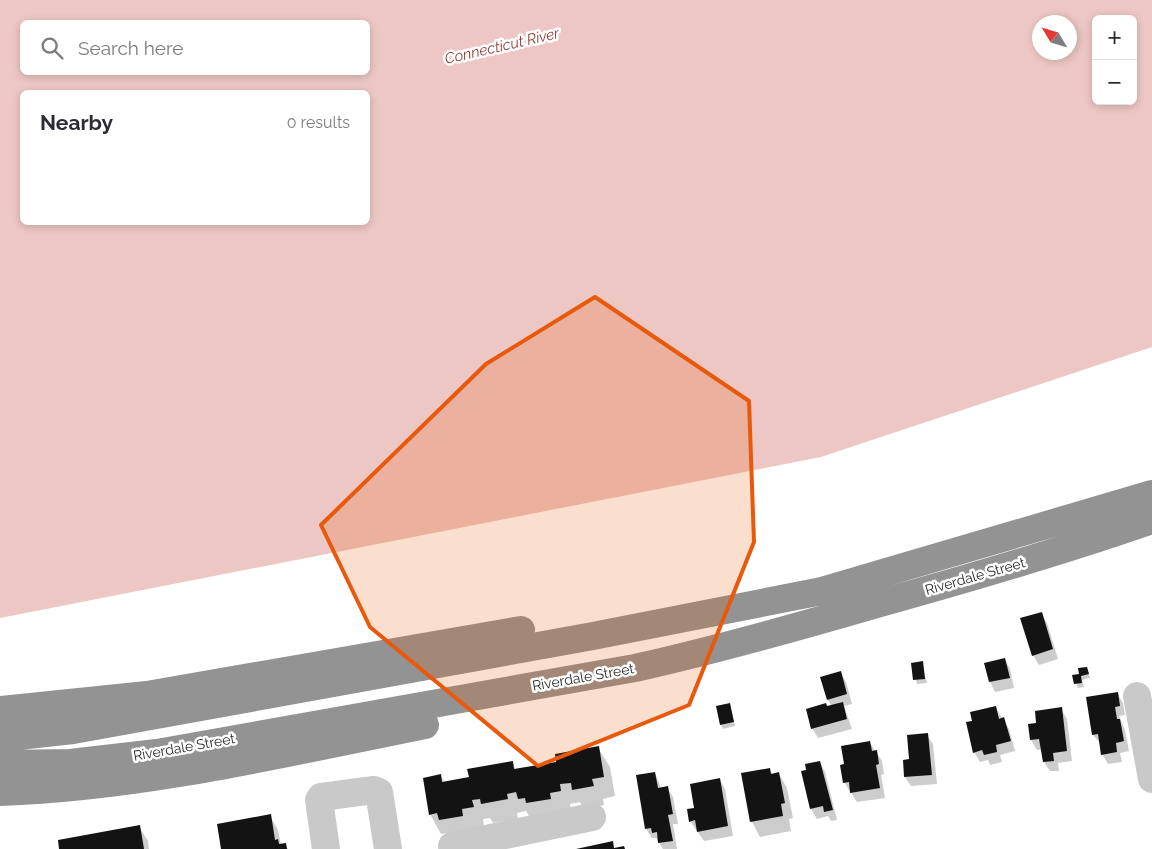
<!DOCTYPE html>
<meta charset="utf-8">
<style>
:root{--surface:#fff;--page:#f7f7f7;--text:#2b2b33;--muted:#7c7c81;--line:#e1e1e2}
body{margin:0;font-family:Raleway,sans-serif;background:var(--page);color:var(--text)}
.controls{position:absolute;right:15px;top:15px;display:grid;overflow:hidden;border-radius:8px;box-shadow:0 2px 8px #0003}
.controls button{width:45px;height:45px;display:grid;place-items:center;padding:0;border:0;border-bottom:1px solid var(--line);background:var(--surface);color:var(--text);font:25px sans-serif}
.compass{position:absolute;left:1032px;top:15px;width:45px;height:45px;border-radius:50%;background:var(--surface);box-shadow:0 2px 8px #0003;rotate:308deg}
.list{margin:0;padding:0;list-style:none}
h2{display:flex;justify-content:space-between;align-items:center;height:65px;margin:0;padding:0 20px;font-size:21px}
h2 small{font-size:16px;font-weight:400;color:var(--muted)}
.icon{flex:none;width:28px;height:28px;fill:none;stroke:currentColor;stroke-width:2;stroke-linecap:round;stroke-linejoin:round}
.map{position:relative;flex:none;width:1152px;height:849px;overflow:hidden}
.search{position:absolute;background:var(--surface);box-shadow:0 2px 8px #0003;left:20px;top:20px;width:350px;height:55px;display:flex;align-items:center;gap:12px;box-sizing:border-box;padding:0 18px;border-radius:8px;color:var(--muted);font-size:19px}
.panel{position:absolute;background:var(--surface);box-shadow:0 2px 8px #0003;left:20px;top:90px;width:350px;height:135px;border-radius:8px}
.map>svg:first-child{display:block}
.water{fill:#edc7c3;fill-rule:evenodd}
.shadow{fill:#0003}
.building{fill:#131313}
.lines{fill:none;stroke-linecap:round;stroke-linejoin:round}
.minor{stroke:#c9c9c9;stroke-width:28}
.highway{stroke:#939393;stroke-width:28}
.marked{fill:#e8590c;fill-opacity:0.2;stroke:#e8590c;stroke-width:4;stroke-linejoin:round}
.labels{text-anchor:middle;stroke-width:5;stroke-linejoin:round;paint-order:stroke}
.street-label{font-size:14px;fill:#2c2c2c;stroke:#fff}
.water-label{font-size:15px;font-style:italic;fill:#923e36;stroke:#fff}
</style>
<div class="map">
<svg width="1152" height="849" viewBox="0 0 1152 849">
<rect width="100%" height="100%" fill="#fff"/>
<!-- water -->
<path class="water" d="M 0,0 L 1152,0 L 1152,347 L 821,457 L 0,618 ZM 1096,19 L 1133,19 L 1133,101 L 1096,101 ZM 22,22 L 368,22 L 368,72 L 22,72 ZM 1040,22 L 1070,22 L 1070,52 L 1040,52 ZM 22,92 L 368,92 L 368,222 L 22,222 Z"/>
<!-- shadow -->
<path class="shadow" d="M 1041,614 L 1047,623 L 1058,659 L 1039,665 L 1033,655 Z
M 1005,660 L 1010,669 L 1014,688 L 995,692 L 990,682 L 986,664 Z
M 922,662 L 927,683 L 917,684 L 912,664 Z
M 1087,668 L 1090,678 L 1082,680 L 1084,687 L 1078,688 L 1073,676 L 1080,675 Z
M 841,673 L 846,682 L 852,704 L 844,706 L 852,729 L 818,738 L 812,728 L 827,708 L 832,707 L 828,700 Z
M 1117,693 L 1123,703 L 1125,715 L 1119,716 L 1125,730 L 1129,751 L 1120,753 L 1122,762 L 1108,764 L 1102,754 L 1101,744 L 1093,735 L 1087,698 Z
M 730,705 L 735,726 L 723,729 L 721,724 Z
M 995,707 L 1009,729 L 1015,751 L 1000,755 L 1002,762 L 990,765 L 988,760 L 980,762 L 974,752 L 973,721 Z
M 1061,709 L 1067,719 L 1072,761 L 1058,763 L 1059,771 L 1050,771 L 1044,762 L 1042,749 L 1037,750 L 1031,740 L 1029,725 L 1038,724 Z
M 927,735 L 933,744 L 937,784 L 911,786 L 905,777 L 911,760 Z
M 870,743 L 882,761 L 884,774 L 881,775 L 885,798 L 857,802 L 844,782 L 846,765 Z
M 598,748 L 610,767 L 615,796 L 603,799 L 604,805 L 584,809 L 580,802 L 570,804 L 571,810 L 530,818 L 526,811 L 517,813 L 518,819 L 493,823 L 490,818 L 483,819 L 484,827 L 451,839 L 447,833 L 441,834 L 430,814 L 441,776 L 445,783 L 470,778 L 512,762 L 516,770 L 558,763 Z
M 820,762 L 825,772 L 837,820 L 831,821 L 828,816 L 817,819 L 811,809 L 802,772 Z
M 770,770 L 773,775 L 779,774 L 787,788 L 793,818 L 789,819 L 791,831 L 760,837 L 752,822 L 743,774 Z
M 655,773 L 661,788 L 667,788 L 673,797 L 678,824 L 673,824 L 677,849 L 663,849 L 656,838 L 652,838 L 646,829 Z
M 720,780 L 725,789 L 733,836 L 704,841 L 690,821 L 696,809 Z
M 270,816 L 278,830 L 281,845 L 285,844 L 288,849 L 222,849 Z
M 139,827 L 148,841 L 149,849 L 61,849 Z"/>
<!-- building -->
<path class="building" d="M 1042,612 L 1053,649 L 1032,656 L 1020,618 Z
M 1005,658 L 1010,678 L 989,682 L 984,663 Z
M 923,661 L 925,679 L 913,680 L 911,663 Z
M 1087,667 L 1089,674 L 1081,676 L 1082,683 L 1074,684 L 1072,675 L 1079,674 L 1078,668 Z
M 841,671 L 847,694 L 827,700 L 820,677 Z
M 1118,692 L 1120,706 L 1115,707 L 1117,719 L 1120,719 L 1124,741 L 1116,743 L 1117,752 L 1101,755 L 1098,734 L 1092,735 L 1086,697 Z
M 843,702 L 847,719 L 811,729 L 806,709 L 826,703 L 827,706 Z
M 730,703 L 734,722 L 720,725 L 716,706 Z
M 996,706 L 999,719 L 1004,717 L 1011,741 L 996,745 L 997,752 L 984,755 L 982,750 L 973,753 L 966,722 L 972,721 L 970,712 Z
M 1062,707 L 1067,751 L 1053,753 L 1054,761 L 1043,762 L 1039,739 L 1030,740 L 1028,724 L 1036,723 L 1035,711 Z
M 928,733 L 932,775 L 904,777 L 903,760 L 909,759 L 907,735 Z
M 870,741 L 872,751 L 877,750 L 879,764 L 876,765 L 880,788 L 850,793 L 849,782 L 843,783 L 840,765 L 844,764 L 841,746 Z
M 599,746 L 604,777 L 592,779 L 594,786 L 572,790 L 571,783 L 560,784 L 561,791 L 550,793 L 551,799 L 526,803 L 525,798 L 518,799 L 516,792 L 507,794 L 508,799 L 481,804 L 480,799 L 472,800 L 474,807 L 462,809 L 463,816 L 439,820 L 437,813 L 429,815 L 423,778 L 441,774 L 442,782 L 469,777 L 467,769 L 513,761 L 514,769 L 556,762 L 555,754 Z
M 820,761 L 833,810 L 824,812 L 823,806 L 810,809 L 801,771 L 806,770 L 805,764 Z
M 770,768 L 771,774 L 779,772 L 785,803 L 781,804 L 783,816 L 750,822 L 741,773 Z
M 655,772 L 658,788 L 668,786 L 673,814 L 668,815 L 673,841 L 658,843 L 657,832 L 652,833 L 651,828 L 645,829 L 636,775 Z
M 720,778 L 728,826 L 697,832 L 695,820 L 689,822 L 687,809 L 694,808 L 690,784 Z
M 271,814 L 275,840 L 278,839 L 279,844 L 286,843 L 287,849 L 221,849 L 217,824 Z
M 140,825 L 144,849 L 59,849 L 58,840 Z
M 613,841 L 614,848 L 624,846 L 625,849 L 576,849 Z"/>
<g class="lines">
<!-- minor -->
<path class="minor" d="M 1137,696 L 1152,779
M 452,846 L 592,817
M 326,849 L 319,800 L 321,797 L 374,790 L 379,792 L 388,849"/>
<!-- highway -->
<path class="highway" d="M 0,710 L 147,695 L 521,630
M 0,738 L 73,730 L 593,636 L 822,591 L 1152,494
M 0,764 L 70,763 L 157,753 L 635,668 C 715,650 794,628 873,605 C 967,579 1060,552 1152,520
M 0,792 C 143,787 285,753 425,725"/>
</g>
<!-- marked area -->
<path class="marked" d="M 595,297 L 749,401 L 754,542 L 689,705 L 538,766 L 370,627 L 321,525 L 486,364 Z"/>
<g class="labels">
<!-- street labels -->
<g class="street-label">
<text transform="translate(975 576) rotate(-16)" y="5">Riverdale Street</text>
<text transform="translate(583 677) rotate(-10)" y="5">Riverdale Street</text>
<text transform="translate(184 747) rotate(-10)" y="5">Riverdale Street</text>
</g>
<!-- water labels -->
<g class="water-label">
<text transform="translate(502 46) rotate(-13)" y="5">Connecticut River</text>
</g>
</g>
</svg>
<div class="controls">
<button>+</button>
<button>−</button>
</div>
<svg class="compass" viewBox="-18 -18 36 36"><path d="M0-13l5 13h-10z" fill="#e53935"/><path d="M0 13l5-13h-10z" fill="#7c7c81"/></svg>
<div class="search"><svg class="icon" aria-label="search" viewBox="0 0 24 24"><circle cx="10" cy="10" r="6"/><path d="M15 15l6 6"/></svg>Search here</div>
<section class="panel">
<h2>Nearby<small>0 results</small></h2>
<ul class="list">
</ul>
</section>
</div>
